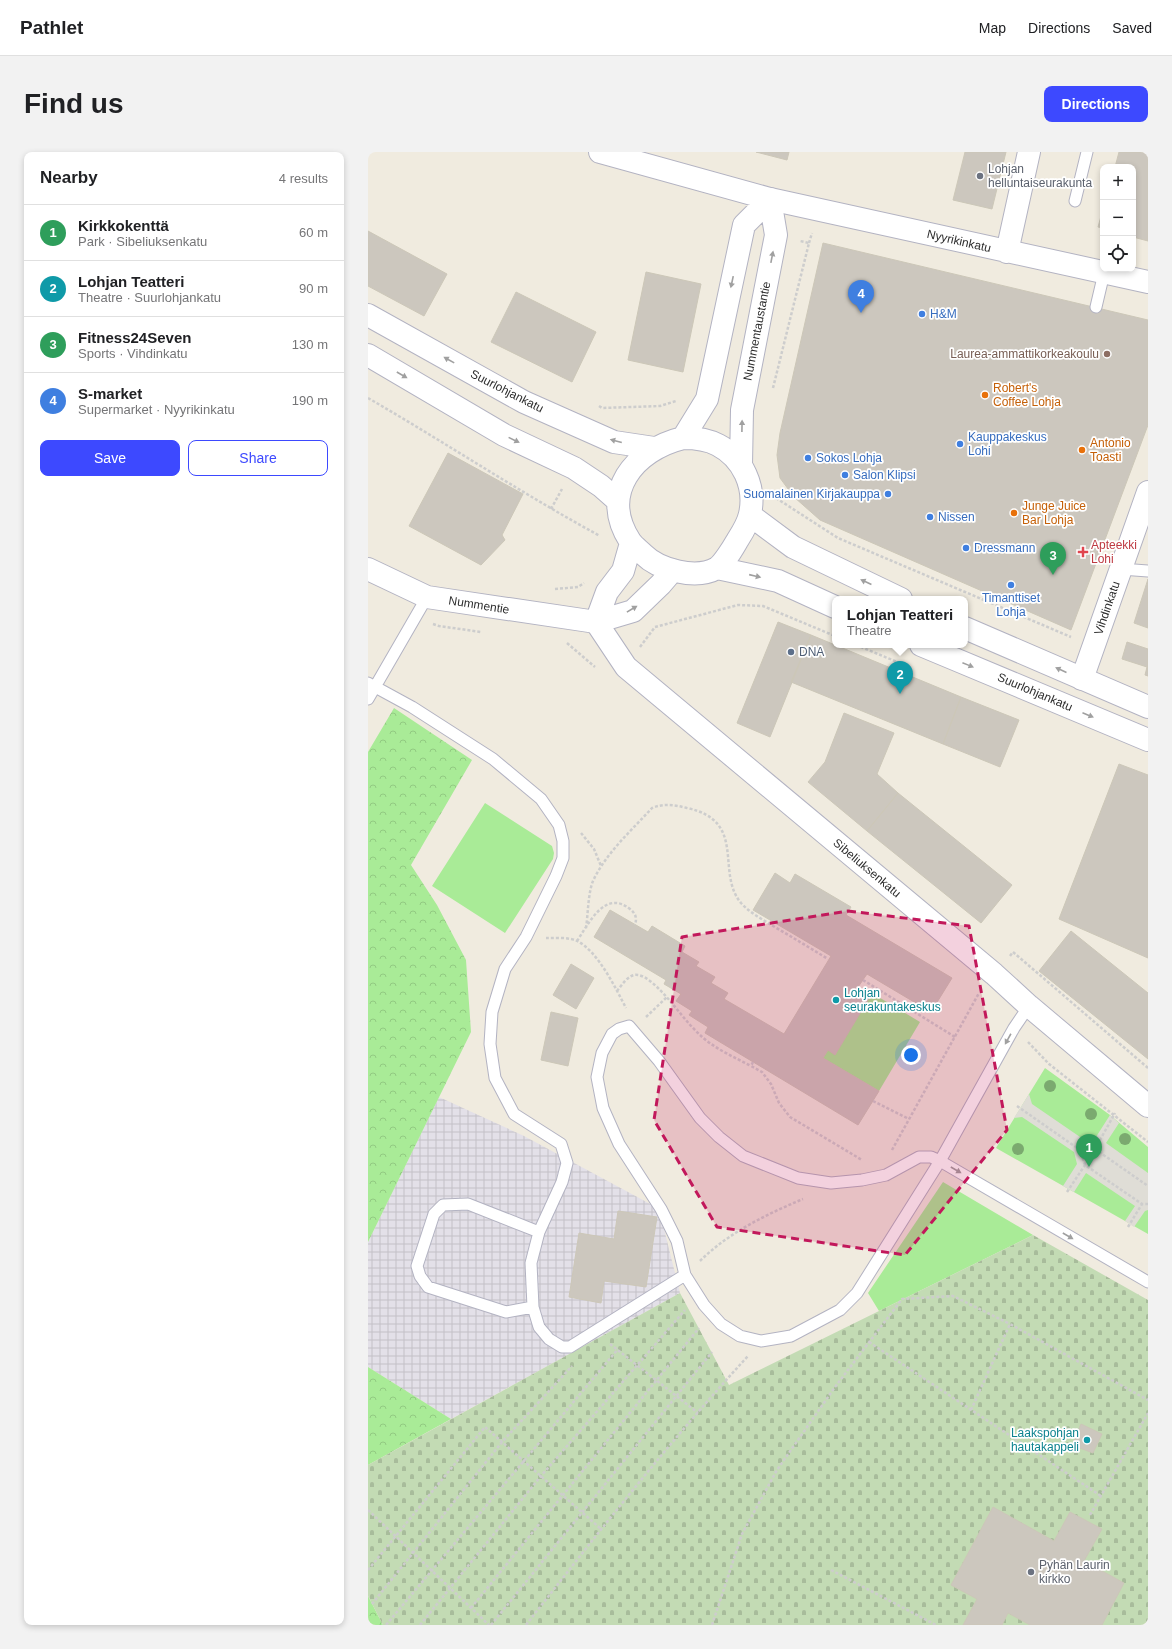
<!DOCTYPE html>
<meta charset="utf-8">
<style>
:root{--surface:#fff;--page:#f2f2f2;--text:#202124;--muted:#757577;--line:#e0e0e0;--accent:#3d49ff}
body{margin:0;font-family:Arial,sans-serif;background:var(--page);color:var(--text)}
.controls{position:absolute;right:12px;top:12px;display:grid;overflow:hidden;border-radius:8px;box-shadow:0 2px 6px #0003}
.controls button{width:36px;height:36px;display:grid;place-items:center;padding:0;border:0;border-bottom:1px solid var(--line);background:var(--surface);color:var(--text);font:20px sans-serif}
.you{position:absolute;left:543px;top:903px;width:14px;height:14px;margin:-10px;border:3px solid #fff;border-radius:50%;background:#1a73e8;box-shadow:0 0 0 6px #1a73e833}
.badge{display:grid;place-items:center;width:26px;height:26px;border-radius:50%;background:var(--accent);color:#fff;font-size:13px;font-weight:700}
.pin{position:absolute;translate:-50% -33px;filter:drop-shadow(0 1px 2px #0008)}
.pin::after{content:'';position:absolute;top:21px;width:14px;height:12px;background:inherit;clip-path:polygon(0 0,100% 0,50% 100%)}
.popup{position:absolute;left:464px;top:444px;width:136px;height:52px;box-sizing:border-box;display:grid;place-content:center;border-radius:8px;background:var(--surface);filter:drop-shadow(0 1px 3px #0005);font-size:13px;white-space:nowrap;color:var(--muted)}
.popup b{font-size:15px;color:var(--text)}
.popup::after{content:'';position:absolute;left:50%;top:100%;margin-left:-8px;border:8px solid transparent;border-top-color:var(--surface)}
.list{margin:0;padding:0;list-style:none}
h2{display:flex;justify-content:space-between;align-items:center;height:52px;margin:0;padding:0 16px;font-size:17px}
h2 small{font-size:13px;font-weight:400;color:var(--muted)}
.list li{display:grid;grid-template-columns:26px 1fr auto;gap:12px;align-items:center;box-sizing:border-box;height:56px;padding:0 16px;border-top:1px solid var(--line)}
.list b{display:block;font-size:15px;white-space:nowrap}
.list p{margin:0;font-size:13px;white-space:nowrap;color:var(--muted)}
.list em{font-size:13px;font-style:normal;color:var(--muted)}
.actions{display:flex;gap:8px;padding:12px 16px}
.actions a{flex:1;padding:9px 0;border:1px solid var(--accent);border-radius:8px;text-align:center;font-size:14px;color:var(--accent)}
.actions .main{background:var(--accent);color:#fff}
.icon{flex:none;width:22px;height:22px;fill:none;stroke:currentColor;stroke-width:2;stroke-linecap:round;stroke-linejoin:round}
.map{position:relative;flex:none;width:780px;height:1473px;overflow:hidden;border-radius:8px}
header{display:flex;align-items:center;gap:24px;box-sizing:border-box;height:56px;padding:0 20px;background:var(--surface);border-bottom:1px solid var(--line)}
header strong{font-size:19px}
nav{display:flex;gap:22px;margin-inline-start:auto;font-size:14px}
.intro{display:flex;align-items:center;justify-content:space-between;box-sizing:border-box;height:96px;padding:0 24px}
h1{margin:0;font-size:28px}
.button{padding:10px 18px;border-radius:8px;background:var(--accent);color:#fff;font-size:14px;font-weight:700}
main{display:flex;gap:24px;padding:0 24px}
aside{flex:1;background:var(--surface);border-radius:8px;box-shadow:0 2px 6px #0003}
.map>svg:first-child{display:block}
.industrial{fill:url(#industrial-grid)}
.grass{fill:#a9eb97}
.forest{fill:url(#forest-crowns)}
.cemetery{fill:url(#cemetery-stones)}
.plaza{fill:#dfddd6}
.building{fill:#ccc7be;stroke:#ccc7b8}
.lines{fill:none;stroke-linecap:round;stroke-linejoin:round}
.lane-casing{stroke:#b3b3c2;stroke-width:13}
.street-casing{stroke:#b3b3c2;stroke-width:24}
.secondary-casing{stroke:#b3b3c2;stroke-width:24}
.path{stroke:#cdcdcd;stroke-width:2.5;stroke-dasharray:3 2;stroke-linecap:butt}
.lane{stroke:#fff;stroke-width:11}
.street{stroke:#fff;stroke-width:22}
.secondary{stroke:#fff;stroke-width:22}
.tree{fill:#7baa6f}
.oneway{fill:#a0a0a0}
.marked{fill:#c2185b;fill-opacity:0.2;stroke:#c2185b;stroke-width:3;stroke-dasharray:8 5;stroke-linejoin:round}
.worship-dot{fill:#6b7280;stroke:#fff;stroke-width:1.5}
.shop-dot{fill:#3f7fe0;stroke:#fff;stroke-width:1.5}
.education-dot{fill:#8d6e63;stroke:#fff;stroke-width:1.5}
.food-dot{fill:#e8710a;stroke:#fff;stroke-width:1.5}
.health-dot{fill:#e0444e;stroke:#fff;stroke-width:1.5}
.service-dot{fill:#5c6f8a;stroke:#fff;stroke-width:1.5}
.culture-dot{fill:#0f9aa8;stroke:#fff;stroke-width:1.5}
.labels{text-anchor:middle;stroke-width:3.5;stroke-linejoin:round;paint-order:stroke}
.worship-label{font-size:12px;fill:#5b616d;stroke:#fff;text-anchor:start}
.street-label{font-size:12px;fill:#2d2d2d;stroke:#fff}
.shop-label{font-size:12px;fill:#366cbe;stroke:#fff;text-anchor:start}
.education-label{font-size:12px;fill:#785e54;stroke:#fff;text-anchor:end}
.food-label{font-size:12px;fill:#c56008;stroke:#fff;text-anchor:start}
.health-label{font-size:12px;fill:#be3a42;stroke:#fff;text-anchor:start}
.service-label{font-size:12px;fill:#4e5e75;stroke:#fff;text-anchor:start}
.culture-label{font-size:12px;fill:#0d838f;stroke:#fff;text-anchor:start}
</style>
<header>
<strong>Pathlet</strong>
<nav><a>Map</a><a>Directions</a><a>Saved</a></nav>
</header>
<div class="intro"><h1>Find us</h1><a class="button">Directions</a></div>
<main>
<aside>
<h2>Nearby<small>4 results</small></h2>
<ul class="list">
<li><span class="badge" style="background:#2e9e5b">1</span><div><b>Kirkkokenttä</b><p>Park · Sibeliuksenkatu</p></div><em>60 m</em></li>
<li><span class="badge" style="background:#0f9aa8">2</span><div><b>Lohjan Teatteri</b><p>Theatre · Suurlohjankatu</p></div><em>90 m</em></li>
<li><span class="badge" style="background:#2e9e5b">3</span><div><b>Fitness24Seven</b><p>Sports · Vihdinkatu</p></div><em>130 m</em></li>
<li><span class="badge" style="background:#3f7fe0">4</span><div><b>S-market</b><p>Supermarket · Nyyrikinkatu</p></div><em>190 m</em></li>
</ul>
<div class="actions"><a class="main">Save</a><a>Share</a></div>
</aside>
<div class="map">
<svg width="780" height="1473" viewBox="0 0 780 1473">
<defs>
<pattern id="industrial-grid" width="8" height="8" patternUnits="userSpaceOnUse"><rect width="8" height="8" fill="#e3e0e8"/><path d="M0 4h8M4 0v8" fill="none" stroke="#c3c0c7"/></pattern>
<pattern id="forest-crowns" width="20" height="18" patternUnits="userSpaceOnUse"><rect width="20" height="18" fill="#a9eb97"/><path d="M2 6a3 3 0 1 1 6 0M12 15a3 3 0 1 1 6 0" fill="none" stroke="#92ca82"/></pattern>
<pattern id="cemetery-stones" width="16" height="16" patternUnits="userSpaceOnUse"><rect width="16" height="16" fill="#c3dbb4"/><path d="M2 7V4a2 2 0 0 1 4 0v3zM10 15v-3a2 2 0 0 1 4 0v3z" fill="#a8bc9b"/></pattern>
</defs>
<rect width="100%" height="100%" fill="#f0ebdf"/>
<!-- industrial -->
<path class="industrial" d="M 71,945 L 156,984 L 286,1054 L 293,1065 L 312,1141 L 83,1267 L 0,1215 L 0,1090 Z"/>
<!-- grass -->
<path class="grass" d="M 117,651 L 184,694 L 186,701 L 185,707 L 137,781 L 64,734 Z
M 504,841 L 552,870 L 511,939 L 455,906 L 460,898 L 467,902 Z
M 677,916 L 742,963 L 780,995 L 780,1082 L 628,996 Z
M 575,1030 L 665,1083 L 511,1159 L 500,1141 Z"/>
<!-- forest -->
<path class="forest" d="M 26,556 L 104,608 L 43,713 L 69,753 L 98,808 L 103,880 L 0,1090 L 0,600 Z
M 0,1215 L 83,1267 L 0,1313 Z
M 0,1444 L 15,1473 L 0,1473 Z"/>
<!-- cemetery -->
<path class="cemetery" d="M 665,1083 L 780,1148 L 780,1473 L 15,1473 L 0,1444 L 0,1313 L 312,1141 L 361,1233 Z"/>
<!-- plaza -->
<path class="plaza" d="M 661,942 L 664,952 L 715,987 L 728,985 L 742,963 L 751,971 L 738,991 L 780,1021 L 780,1058 L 777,1059 L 766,1075 L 757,1069 L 767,1054 L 718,1021 L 706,1040 L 695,1034 L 709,1012 L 706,1000 L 654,965 L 646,966 Z"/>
<!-- building -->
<path class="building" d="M 388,0 L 421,0 L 419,8 Z
M 597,0 L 638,0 L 624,57 L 585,48 Z
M 751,0 L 780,0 L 780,89 L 765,85 L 765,15 L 747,15 Z
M 735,57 L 735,76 L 730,75 Z
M 0,79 L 79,122 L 56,164 L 0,134 Z
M 455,91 L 780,168 L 780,273 L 703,478 L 452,368 L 426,345 L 412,326 L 409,303 L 412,281 Z
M 278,120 L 333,132 L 315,220 L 260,208 Z
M 148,140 L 228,180 L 204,230 L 123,190 Z
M 80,301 L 155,342 L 134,383 L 137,388 L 113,413 L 41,374 Z
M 780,427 L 780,476 L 766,471 Z
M 410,470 L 443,483 L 402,585 L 369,571 Z
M 443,483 L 593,545 L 575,592 L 423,530 Z
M 759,490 L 780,497 L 780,524 L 777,523 L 779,515 L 754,507 Z
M 593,545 L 651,568 L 632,615 L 575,592 Z
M 476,561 L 526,581 L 509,622 L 530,641 L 499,679 L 440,630 L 457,610 Z
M 751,612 L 780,623 L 780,806 L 691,767 Z
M 530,641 L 644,733 L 613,771 L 499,679 Z
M 407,721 L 422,731 L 427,722 L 483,755 L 478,763 L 584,826 L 563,860 L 499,822 L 490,835 L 503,843 L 467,903 L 460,898 L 455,906 L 511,939 L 490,973 L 337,881 L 340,875 L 321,863 L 324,859 L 308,849 L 313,842 L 296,832 L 298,828 L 226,785 L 242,758 L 280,780 L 284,774 L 317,794 L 314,800 L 331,810 L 328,814 L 347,825 L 343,831 L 360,841 L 356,847 L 416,882 L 463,804 L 385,758 Z
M 703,779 L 780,841 L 780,907 L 671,819 Z
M 203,812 L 226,826 L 208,857 L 185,843 Z
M 183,860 L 210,866 L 200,914 L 173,908 Z
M 250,1059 L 289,1065 L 278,1135 L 236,1129 L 233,1151 L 201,1145 L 211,1081 L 246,1087 Z
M 713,1272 L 734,1282 L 725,1301 L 704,1293 Z
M 625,1355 L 686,1389 L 702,1360 L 734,1377 L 716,1409 L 756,1431 L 734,1473 L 662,1473 L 640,1461 L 634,1473 L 595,1473 L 609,1447 L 583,1433 Z"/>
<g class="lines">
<defs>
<path id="lane" d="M 707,49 L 719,0
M 728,155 L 736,121
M 753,417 L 780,419
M 0,531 L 44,555 L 125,607 L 173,647 L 191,673 L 195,689 L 195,706 L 188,724 L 158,785 L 137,817 L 124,860 L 122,892 L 127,926 L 146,962 L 193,992 L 199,1011 L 194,1030 L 171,1080 L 163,1111 L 165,1155 L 171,1175 L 181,1187 L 194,1195 L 202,1195 L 317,1123
M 0,547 L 59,445
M 661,854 L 646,876 L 572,1009 L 780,1130
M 261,874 L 291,909 L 332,966 L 351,985 L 375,1004 L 430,1026 L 463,1031 L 494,1028 L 518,1023 L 551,1005 L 563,1005 L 572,1009 L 489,1141 L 472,1158 L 423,1184 L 393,1189 L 372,1184 L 353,1172 L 336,1153 L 317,1123 L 309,1089 L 293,1057 L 251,992 L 235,956 L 229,925 L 234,901 L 244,882 L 251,877 Z
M 165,1155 L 138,1160 L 60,1135 L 52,1124 L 49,1114 L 66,1062 L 75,1053 L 100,1052 L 171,1080"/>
<path id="street" d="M 402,47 L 780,130
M 639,100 L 661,0
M 228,470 L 258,515 L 626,822 L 661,854 L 780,954
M 714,527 L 780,340"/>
<path id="secondary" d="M 232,0 L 402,47
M 0,163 L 156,250 L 246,290 L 286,296
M 0,203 L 136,283 L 206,316 L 233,334 L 250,349
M 315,286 C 327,286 339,287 350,293 C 375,306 388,335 382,362 C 380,372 374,381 369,389 C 365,396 355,412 349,416 C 328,428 291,418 275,402 C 271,398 265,394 262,389 C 231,341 266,298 315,286 Z
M 315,286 L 339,247 L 376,73 L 402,47
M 373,313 L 374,258 L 408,83 L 402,47
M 382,363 L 425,395 L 533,447
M 349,416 L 410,429 L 467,455
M 0,417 L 59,445 L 228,470 L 265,459 L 293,432 L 305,418
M 228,470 L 239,440 L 255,419 L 263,391
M 597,476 L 780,555
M 553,493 L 780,588"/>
</defs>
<!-- lane casing -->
<use href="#lane" class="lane-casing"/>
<!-- street casing -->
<use href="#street" class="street-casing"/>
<!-- secondary casing -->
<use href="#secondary" class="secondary-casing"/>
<!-- path -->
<path class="path" d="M 441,91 L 444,81
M 405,236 L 441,91 L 432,89
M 0,246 C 78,291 153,341 232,384
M 231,254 L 234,256 L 292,254 L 308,249
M 408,346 L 470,386 L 703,485
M 183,357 L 194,337
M 187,437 L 210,435 L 216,431
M 65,472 L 71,474 L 113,480
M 199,491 L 227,515
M 488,493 L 539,514
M 272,495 L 287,475 L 370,453 L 395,454 L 467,484
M 213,681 L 226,697 L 233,714
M 218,776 C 220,763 220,741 225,729 C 238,701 263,679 284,656 C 296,651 307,653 319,656 C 380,669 347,720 373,751 C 382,761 394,767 405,774 C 424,785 442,796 460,807
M 178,786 C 188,786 201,785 209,789 C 230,799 248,837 258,856
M 209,789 C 221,771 237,737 262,757 C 268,762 269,766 267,773
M 642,804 L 645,800 L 780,916
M 495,828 L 587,885
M 249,839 C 254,833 261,821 270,823 C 278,824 287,833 292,838 C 306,852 317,869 331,882 C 345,896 366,905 383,914
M 278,865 L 299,845
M 660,890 L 681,912 L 780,990
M 385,910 L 383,914 L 394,920 L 403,932 L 411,951 L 422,965 L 494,1008
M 505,949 L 541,967
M 649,954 L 712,998 L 717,1013 L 774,1052 L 780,1052
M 727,997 L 747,961
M 524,998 L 611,841
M 712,998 L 727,997 L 780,1034
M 699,1040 L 717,1013
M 760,1075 L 774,1052
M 332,1109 C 360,1081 399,1062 435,1047
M 501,1190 L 733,1344
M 242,1192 L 330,1261
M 603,1258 L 642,1172 L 780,1248
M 0,1358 L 121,1473
M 722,1363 L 780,1261
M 0,1418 L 117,1275 L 233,1377
M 463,1418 L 568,1473
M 4,1452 L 134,1290 L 204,1214
M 103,1456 L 331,1176
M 18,1473 L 250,1197
M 52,1473 L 173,1324 L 317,1158
M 123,1473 L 344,1200
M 158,1473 C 229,1382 301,1290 380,1204
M 344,1473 L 374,1382 L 409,1318 L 467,1235 L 534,1147 L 585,1144 L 642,1172"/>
<!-- lane -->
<use href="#lane" class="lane"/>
<!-- street -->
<use href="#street" class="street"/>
<!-- secondary -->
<use href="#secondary" class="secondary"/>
</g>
<!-- trees -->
<g class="tree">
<circle cx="682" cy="934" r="6"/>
<circle cx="723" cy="962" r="6"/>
<circle cx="757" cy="987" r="6"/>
<circle cx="650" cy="997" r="6"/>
</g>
<!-- one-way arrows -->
<defs><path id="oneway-solid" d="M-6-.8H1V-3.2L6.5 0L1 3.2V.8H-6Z"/></defs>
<g class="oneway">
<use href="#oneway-solid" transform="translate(404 105) rotate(-79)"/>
<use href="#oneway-solid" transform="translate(364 130) rotate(102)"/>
<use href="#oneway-solid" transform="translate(81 208) rotate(-151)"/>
<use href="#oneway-solid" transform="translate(34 223) rotate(30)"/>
<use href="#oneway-solid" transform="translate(374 274) rotate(-89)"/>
<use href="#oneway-solid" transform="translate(146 288) rotate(26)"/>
<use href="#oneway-solid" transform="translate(248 289) rotate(-165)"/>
<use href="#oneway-solid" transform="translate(387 424) rotate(13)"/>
<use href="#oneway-solid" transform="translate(498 430) rotate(-155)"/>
<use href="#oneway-solid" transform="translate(264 457) rotate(-31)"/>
<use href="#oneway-solid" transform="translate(600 513) rotate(22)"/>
<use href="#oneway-solid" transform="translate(693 518) rotate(-156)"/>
<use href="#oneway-solid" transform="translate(720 563) rotate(23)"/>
<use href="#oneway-solid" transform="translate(640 887) rotate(119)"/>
<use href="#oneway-solid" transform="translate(588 1018) rotate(30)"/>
<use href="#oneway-solid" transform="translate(700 1084) rotate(30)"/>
</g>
<!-- marked area -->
<path class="marked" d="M 480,759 L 601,774 L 639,978 L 537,1103 L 349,1075 L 286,968 L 314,785 Z"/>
<!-- markers -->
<g class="worship-dot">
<circle cx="612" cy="24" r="4"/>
<circle cx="663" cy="1420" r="4"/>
</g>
<g class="shop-dot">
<circle cx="554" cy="162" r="4"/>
<circle cx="592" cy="292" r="4"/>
<circle cx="440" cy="306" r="4"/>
<circle cx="477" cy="323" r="4"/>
<circle cx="520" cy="342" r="4"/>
<circle cx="562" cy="365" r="4"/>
<circle cx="598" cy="396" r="4"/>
<circle cx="643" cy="433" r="4"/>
</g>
<circle class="education-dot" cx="739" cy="202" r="4"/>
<g class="food-dot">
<circle cx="617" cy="243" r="4"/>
<circle cx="714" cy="298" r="4"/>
<circle cx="646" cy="361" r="4"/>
</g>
<path class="health-dot" d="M713 394h4v4h4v4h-4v4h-4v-4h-4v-4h4z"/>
<circle class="service-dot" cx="423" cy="500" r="4"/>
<g class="culture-dot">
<circle cx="468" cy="848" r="4"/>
<circle cx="719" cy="1288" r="4"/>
</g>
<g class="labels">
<!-- worship labels -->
<g class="worship-label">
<text x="620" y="21">Lohjan<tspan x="620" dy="14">helluntaiseurakunta</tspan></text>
<text x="671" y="1417">Pyhän Laurin<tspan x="671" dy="14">kirkko</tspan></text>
</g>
<!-- street labels -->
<g class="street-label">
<text transform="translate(591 89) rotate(13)" y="4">Nyyrikinkatu</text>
<text transform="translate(389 179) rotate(-79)" y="4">Nummentaustantie</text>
<text transform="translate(139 239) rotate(27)" y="4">Suurlohjankatu</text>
<text transform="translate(111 453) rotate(9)" y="4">Nummentie</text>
<text transform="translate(739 456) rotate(-71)" y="4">Vihdinkatu</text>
<text transform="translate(667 540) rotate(23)" y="4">Suurlohjankatu</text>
<text transform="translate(499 716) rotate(40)" y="4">Sibeliuksenkatu</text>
</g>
<!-- shop labels -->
<g class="shop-label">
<text x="562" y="166">H&amp;M</text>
<text x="600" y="289">Kauppakeskus<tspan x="600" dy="14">Lohi</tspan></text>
<text x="448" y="310">Sokos Lohja</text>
<text x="485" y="327">Salon Klipsi</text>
<text x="512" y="346" text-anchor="end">Suomalainen Kirjakauppa</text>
<text x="570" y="369">Nissen</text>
<text x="606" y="400">Dressmann</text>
<text x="643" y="450" text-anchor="middle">Timanttiset<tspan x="643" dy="14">Lohja</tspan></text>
</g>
<!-- education labels -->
<g class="education-label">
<text x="731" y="206">Laurea-ammattikorkeakoulu</text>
</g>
<!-- food labels -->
<g class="food-label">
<text x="625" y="240">Robert's<tspan x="625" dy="14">Coffee Lohja</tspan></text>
<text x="722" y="295">Antonio<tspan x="722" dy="14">Toasti</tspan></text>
<text x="654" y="358">Junge Juice<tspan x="654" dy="14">Bar Lohja</tspan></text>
</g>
<!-- health labels -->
<g class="health-label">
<text x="723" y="397">Apteekki<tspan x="723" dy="14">Lohi</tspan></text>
</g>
<!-- service labels -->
<g class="service-label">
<text x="431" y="504">DNA</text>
</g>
<!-- culture labels -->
<g class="culture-label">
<text x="476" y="845">Lohjan<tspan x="476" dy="14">seurakuntakeskus</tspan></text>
<text x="711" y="1285" text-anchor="end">Laakspohjan<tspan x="711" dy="14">hautakappeli</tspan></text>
</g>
</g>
</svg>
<div class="controls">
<button>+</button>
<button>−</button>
<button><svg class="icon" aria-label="locate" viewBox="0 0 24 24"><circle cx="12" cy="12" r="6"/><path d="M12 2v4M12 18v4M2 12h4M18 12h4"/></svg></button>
</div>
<div class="you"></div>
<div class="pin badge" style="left:721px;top:1015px;background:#2e9e5b">1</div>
<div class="pin badge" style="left:532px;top:542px;background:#0f9aa8">2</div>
<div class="popup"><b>Lohjan Teatteri</b>Theatre</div>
<div class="pin badge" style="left:685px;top:423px;background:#2e9e5b">3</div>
<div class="pin badge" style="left:493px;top:161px;background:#3f7fe0">4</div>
</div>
</main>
